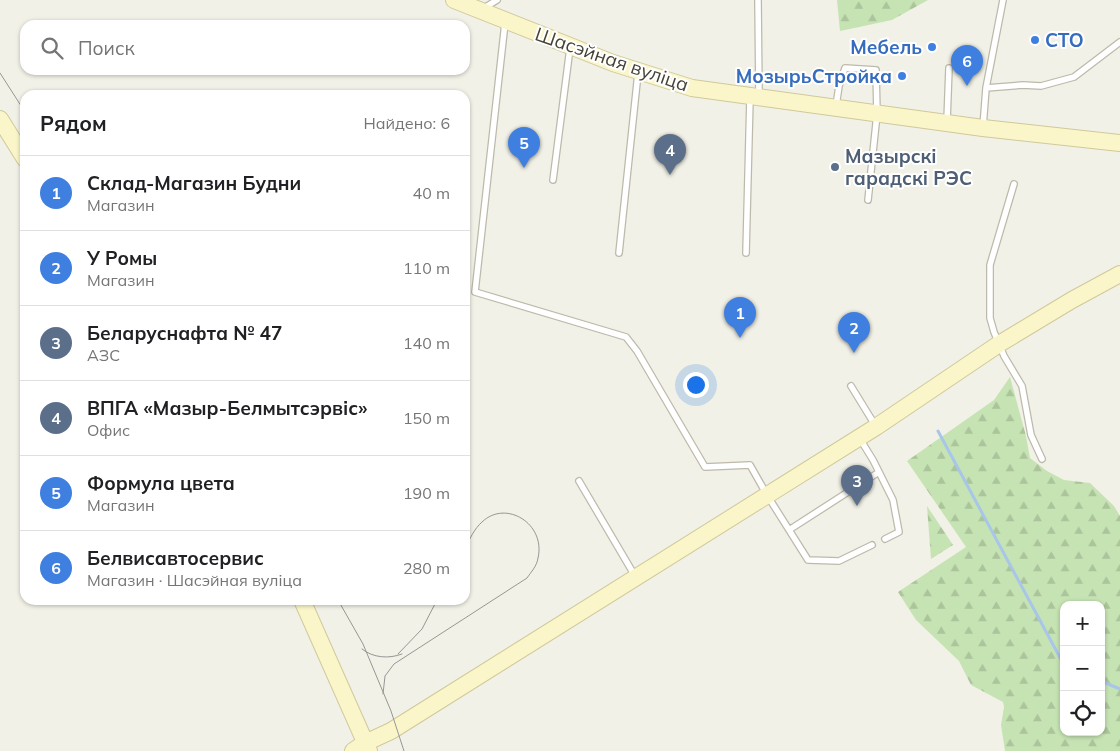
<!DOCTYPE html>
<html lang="ru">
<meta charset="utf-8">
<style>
:root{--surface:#fff;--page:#f6f6f6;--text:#202124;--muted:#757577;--line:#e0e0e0;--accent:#ea580c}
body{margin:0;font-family:Mulish,sans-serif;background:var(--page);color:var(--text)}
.controls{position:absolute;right:15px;bottom:15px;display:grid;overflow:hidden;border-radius:10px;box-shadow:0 1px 4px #0004}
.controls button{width:45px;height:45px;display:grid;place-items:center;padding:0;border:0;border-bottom:1px solid var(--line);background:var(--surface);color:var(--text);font:25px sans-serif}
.you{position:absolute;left:695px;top:384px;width:18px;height:18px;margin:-12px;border:4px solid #fff;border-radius:50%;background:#1a73e8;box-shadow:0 0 0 8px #1a73e833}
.badge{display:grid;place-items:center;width:32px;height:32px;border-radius:50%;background:var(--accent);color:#fff;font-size:16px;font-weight:700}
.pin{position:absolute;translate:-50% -41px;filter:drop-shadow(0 1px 2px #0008)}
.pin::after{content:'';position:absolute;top:26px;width:18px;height:15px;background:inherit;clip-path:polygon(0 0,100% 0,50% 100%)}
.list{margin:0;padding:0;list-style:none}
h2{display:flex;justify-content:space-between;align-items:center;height:65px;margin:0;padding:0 20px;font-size:21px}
h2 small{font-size:16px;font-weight:400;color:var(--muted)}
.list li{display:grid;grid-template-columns:32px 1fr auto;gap:15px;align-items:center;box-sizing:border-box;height:75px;padding:0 20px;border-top:1px solid var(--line)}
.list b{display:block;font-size:19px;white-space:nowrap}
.list p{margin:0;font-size:16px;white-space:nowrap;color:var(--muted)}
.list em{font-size:16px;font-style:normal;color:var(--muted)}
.icon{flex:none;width:28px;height:28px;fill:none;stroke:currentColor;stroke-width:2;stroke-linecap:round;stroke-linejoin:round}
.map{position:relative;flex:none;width:1120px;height:751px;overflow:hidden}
.search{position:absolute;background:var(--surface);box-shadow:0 1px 4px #0004;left:20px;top:20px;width:450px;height:55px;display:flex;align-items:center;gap:12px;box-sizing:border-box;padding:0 18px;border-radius:15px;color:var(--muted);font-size:19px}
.panel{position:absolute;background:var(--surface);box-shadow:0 1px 4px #0004;left:20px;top:90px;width:450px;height:515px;border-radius:15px}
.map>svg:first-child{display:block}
.forest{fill:url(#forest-firs);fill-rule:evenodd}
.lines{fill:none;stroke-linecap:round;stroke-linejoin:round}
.stream{stroke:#a8c5ea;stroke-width:3}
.lane-casing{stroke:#bdbaab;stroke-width:8}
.secondary-casing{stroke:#cfc99a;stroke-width:18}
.lane{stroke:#fff;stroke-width:5.5}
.secondary{stroke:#faf6c9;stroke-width:16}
.tram{stroke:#969696;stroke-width:1}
.shop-dot{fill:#3f7fe0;stroke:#fff;stroke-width:2}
.service-dot{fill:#5c6f8a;stroke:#fff;stroke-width:2}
.labels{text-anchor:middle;stroke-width:4;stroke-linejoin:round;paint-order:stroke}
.shop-label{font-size:19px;font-weight:bold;fill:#366cbe;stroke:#fff;text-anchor:end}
.street-label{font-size:19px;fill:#454237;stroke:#fff}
.service-label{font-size:19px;font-weight:bold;fill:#4e5e75;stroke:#fff;text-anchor:start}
</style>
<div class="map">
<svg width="1120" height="751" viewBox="0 0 1120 751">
<defs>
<pattern id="forest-firs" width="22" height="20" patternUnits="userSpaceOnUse" patternTransform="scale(1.25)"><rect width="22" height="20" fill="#c6e3b3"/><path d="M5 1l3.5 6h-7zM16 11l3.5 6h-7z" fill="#abc49b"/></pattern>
</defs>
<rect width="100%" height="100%" fill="#f2f1e7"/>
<!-- forest -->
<path class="forest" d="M 837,0 L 928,0 L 892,20 L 840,31 Z
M 1010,377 L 1026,436 L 1030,458 L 1047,471 L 1064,480 L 1090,483 L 1114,506 L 1120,516 L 1120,751 L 1005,751 L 1001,725 L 1004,707 L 1003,702 L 971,685 L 959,661 L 916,620 L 898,592 L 966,547 L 907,461 L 994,400 ZM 1064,605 L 1101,605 L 1101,732 L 1064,732 Z
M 927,506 L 953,545 L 931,559 Z"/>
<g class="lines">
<!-- stream -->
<path class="stream" d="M 938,431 L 1064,665
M 1101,681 L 1120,689"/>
<defs>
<path id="lane" d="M 758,0 L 759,95
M 484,8 L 497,0
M 505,23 L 475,292 L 626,337 L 637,351 L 705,467 L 750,465 L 767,495 L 808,560 L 839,561 L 872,545
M 986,88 L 1003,0
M 836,106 L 839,86 L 845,68 L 876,70 L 877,114 L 868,200
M 947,121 L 949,68
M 983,127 L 986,88 L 1023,85 L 1041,86 L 1074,77 L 1120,42
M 553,180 L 570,48
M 1014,184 L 990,265 L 990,318 L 994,332 L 1004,356 L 1022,386 L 1031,435 L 1042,459
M 619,253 L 638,73
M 746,253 L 750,98
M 851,386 L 875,425
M 860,439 L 873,460 L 893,500 L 899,532 L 885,539
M 579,481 L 635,576
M 789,530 L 879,472"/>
<path id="secondary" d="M 454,0 L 613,63 L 692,88 L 983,128 L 1120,143
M 0,119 L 25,159
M 302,600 L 369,751
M 353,751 L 365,743 L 391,731 L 876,427 L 999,344 L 1072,300 L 1120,274"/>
</defs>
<!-- lane casing -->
<use href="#lane" class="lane-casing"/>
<!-- secondary casing -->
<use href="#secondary" class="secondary-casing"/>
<!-- lane -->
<use href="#lane" class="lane"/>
<!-- secondary -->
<use href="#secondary" class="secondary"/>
<!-- tram -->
<path class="tram" d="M 0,73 L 25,112
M 338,600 L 363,644 L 391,711 L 404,751
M 362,649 C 373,658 389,659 402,654
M 398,654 L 422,629 L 437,600
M 383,694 L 385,676 L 394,664 L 527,578 C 531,572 537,566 538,558 C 546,524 506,499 482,522 C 474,529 470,539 465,548"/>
</g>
<!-- markers -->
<g class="shop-dot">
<circle cx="1035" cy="40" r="5"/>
<circle cx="932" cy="47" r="5"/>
<circle cx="902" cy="76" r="5"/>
</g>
<circle class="service-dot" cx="835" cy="167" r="5"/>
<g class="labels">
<!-- shop labels -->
<g class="shop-label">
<text x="1045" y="47" text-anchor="start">СТО</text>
<text x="922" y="54">Мебель</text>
<text x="892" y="83">МозырьСтройка</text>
</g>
<!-- street labels -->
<g class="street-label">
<text transform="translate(612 59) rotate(19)" y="7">Шасэйная вуліца</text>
</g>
<!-- service labels -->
<g class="service-label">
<text x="845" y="163">Мазырскі<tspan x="845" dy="22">гарадскі РЭС</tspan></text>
</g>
</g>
</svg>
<div class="controls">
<button>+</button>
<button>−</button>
<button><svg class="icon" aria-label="locate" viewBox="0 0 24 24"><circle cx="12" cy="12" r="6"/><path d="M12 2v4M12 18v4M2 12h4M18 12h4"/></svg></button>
</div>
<div class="you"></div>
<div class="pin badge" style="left:740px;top:338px;background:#3f7fe0">1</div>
<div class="pin badge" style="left:854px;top:353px;background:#3f7fe0">2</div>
<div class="pin badge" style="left:857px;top:506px;background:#5c6f8a">3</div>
<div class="pin badge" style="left:670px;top:175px;background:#5c6f8a">4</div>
<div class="pin badge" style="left:524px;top:168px;background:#3f7fe0">5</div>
<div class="pin badge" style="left:967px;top:86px;background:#3f7fe0">6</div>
<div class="search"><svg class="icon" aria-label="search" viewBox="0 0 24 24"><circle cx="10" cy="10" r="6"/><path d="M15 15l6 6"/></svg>Поиск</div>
<section class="panel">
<h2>Рядом<small>Найдено: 6</small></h2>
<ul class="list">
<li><span class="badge" style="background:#3f7fe0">1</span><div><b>Склад-Магазин Будни</b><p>Магазин</p></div><em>40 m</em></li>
<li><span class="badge" style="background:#3f7fe0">2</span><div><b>У Ромы</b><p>Магазин</p></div><em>110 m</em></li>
<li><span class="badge" style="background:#5c6f8a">3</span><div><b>Беларуснафта № 47</b><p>АЗС</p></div><em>140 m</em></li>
<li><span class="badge" style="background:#5c6f8a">4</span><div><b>ВПГА «Мазыр-Белмытсэрвіс»</b><p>Офис</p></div><em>150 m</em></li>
<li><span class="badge" style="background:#3f7fe0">5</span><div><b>Формула цвета</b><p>Магазин</p></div><em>190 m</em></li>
<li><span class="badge" style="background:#3f7fe0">6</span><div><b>Белвисавтосервис</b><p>Магазин · Шасэйная вуліца</p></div><em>280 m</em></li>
</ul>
</section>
</div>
